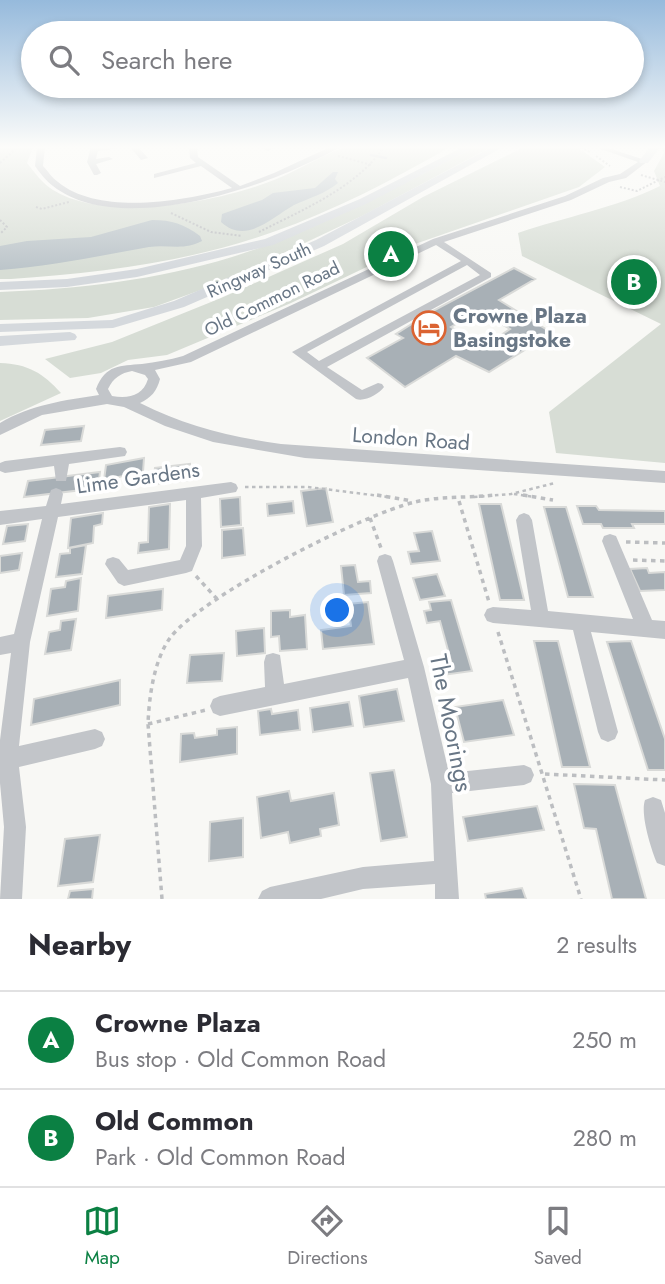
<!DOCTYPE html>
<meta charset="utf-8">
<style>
:root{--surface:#fff;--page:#f7f7f7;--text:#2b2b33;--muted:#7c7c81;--line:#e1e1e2;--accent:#0b8043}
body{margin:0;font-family:Jost,sans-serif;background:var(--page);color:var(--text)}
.you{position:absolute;left:338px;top:611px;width:24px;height:24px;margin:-18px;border:5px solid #fff;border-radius:50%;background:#1a73e8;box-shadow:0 0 0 10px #1a73e833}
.badge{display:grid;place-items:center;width:46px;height:46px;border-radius:50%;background:var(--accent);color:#fff;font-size:23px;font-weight:700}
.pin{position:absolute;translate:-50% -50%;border:4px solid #fff;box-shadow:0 2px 7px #0006}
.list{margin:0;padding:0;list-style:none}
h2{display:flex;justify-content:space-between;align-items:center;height:91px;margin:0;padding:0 28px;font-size:30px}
h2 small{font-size:23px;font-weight:400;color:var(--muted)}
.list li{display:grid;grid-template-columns:46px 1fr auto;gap:21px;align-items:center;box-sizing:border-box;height:98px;padding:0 28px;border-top:2px solid var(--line)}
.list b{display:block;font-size:26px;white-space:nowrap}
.list p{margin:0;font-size:23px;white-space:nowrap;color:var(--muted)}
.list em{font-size:23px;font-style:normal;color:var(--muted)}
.icon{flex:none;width:38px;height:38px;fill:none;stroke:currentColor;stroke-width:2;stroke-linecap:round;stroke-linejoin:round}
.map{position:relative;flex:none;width:665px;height:899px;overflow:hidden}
.search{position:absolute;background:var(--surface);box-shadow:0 4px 10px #0003;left:21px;right:21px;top:21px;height:77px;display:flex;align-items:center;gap:18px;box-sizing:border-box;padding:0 24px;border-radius:38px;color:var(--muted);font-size:26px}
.sheet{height:287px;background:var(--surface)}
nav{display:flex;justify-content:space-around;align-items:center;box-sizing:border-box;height:98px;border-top:2px solid var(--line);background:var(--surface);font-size:19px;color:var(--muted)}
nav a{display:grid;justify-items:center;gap:4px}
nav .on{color:var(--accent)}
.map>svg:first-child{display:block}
.green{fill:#d7ddd5}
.water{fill:#bbc4c9}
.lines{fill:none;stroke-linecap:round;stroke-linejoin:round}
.stream{stroke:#bbc4c9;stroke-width:2.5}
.building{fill:#a8b0b6;stroke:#d9dad8;stroke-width:2;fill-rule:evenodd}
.path-far2{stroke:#bcbec1;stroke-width:2;stroke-dasharray:2 2;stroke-linecap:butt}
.path-far1{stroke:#bcbec1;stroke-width:2.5;stroke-dasharray:3.5 3.5;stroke-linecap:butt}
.path{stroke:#bcbec1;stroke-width:3.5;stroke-dasharray:4.5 4.5;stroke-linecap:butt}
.minor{fill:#c2c5c9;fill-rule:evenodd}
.major{fill:#d5d9dd;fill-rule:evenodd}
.labels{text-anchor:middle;stroke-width:7;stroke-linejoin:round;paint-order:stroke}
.far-street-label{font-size:18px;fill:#687685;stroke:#fff}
.poi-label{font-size:21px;font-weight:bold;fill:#687685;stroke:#fff;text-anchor:start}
.street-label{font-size:21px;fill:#687685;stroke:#fff}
.near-street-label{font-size:24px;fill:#687685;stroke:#fff}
</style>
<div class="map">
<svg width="665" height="899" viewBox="0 0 665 899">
<rect width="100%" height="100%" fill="#f8f8f5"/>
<!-- green -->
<path class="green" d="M 0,147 L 33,147 L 27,163 C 35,173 42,183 53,190 C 104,222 212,203 266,183 C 293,174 317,157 343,148 C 361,142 427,147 450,147 C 394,179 334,211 273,232 C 190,262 98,273 11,279 L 0,279 Z
M 475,147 L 491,147 L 364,215 L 220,283 L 154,307 L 88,318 L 0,320 L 0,292 C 78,289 157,280 232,257 C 316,231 397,187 475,147 Z
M 524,147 L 577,147 L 605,167 L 579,187 L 415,244 L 291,303 L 167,355 L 128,360 L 101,373 L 70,378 L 45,359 L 112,342 L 221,298 L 343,244 L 423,197 Z
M 661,147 L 665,147 L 665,463 L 556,453 L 549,412 L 661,324 L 522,256 L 518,233 C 565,217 615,208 660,186 L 654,171 L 664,153 Z
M 0,363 C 28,364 43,373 61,393 L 0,421 Z"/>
<!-- water -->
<path class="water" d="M 333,172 L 338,172 L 335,179 L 338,183 C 325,194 309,198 294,205 C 271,218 246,245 221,222 L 222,214 L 262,200 L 273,193 L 315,188 Z
M 152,220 C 172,220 184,224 200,236 L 202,241 C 184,251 168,244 149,247 C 99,256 51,266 0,270 L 0,246 L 27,241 L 91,237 Z"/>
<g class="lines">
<!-- stream -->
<path class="stream" d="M 371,155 L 386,158"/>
</g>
<!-- building -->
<path class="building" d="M 514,268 L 535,279 L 499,300 L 552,333 L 489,372 L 456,356 L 405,387 L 367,358 L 403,338 L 396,334 L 429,313 ZM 478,311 L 510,329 L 483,347 L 451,327 Z
M 84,426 L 81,441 L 41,445 L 45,430 Z
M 144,458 L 143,472 L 104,480 L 106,465 Z
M 190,464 L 189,480 L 153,484 L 155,468 Z
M 100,472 L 98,488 L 24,497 L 28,481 Z
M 326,488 L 333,522 L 307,526 L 301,491 Z
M 240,497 L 241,525 L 221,527 L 220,499 Z
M 293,501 L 294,513 L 268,516 L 267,504 Z
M 170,504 L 169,549 L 138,553 L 139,543 L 148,542 L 149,507 Z
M 479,504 L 501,504 L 524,600 L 500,600 Z
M 577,506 L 596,506 L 599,510 L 665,511 L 665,524 L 632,524 L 634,528 L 603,528 L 601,524 L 583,524 Z
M 544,507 L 566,507 L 593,597 L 568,597 Z
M 103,513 L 102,524 L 94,526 L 93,543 L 68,548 L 71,518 Z
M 28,524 L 25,541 L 3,544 L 7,526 Z
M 243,528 L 245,555 L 222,558 L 222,530 Z
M 432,531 L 440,561 L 411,564 L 408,552 L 419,551 L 414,533 Z
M 86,545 L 82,574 L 56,577 L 60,554 L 70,553 L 70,548 Z
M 22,553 L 19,570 L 0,573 L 0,556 Z
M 355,565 L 358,582 L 370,581 L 371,593 L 344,595 L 341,566 Z
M 647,568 L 649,573 L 665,572 L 665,590 L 640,591 L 630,569 Z
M 437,574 L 445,596 L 420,600 L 413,578 Z
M 81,578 L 78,611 L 47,616 L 51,589 L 65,587 L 66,581 Z
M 163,589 L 162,610 L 106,618 L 108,596 Z
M 451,600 L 472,671 L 443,675 L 440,663 L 451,661 L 440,621 L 427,623 L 424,611 L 431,610 L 429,602 Z
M 368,602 L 374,644 L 323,649 L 321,630 L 351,626 L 348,604 Z
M 290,610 L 290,617 L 305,615 L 307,649 L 280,651 L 279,636 L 271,637 L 271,611 Z
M 76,619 L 71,650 L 45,654 L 49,632 L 60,630 L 61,621 Z
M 264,628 L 265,653 L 237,656 L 236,631 Z
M 534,641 L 558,641 L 590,767 L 562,767 Z
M 631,641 L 665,739 L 665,770 L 648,770 L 607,642 Z
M 224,653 L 222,681 L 187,683 L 190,655 Z
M 120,680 L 120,705 L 31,725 L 34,699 Z
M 397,689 L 404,721 L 364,727 L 359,696 Z
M 503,700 L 514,735 L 464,742 L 455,707 Z
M 349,702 L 353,726 L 313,732 L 310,708 Z
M 271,709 L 272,714 L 298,710 L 300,730 L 260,735 L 258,711 Z
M 237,727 L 237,754 L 180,762 L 181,734 L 194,733 L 195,738 L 217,735 L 217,729 Z
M 394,770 L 407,837 L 381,841 L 370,773 Z
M 574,784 L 615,785 L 646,899 L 612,899 L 596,829 L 584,828 Z
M 289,791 L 291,801 L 334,793 L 339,825 L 320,829 L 321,836 L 290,843 L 288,832 L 261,838 L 257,797 Z
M 537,806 L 544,830 L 468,841 L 463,817 Z
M 243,818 L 243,857 L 209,861 L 210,822 Z
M 100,835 L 93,882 L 58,886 L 65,839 Z
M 522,888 L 526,899 L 486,899 L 485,894 Z
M 93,889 L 92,899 L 68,899 L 70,891 Z"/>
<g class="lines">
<!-- path-far2 -->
<path class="path-far2" d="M 581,147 L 590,152
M 338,156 L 372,165
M 596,156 L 610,166
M 0,163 L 18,147
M 641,175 L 665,182
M 620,187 L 637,191 L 665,177
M 36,207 L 42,209 L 69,202
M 171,213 L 211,232 L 242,236
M 0,220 L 7,227 L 0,234
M 259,232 C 302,210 356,188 384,147"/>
<!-- path-far1 -->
<path class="path-far1" d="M 245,487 L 308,487 L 388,497
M 514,494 L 534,497
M 474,497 L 511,494 L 555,483"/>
<!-- path -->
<path class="path" d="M 377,495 L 412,501
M 523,495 L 553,500
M 459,501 L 489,602
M 370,518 L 381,548
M 626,542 L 665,543
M 633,560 L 665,561
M 196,576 L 217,599
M 498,632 L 581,899
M 148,724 L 206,710
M 545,774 L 665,780
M 162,899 L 148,724 C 149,697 154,660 170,638 C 201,596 364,514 415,502 C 440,496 469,498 495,495"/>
<!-- minor -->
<path class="minor" d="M 37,147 L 45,147 L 43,166 C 48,171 52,178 58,182 C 99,216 184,201 232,188 L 201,166 L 154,178 L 154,174 L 196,163 L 190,158 L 189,147 L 197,147 L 198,157 L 240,186 L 274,173 L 330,147 L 339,147 C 329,154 317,159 306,164 C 243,194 114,234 53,186 C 46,181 40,173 35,166 Z
M 91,147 L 127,147 L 98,151 L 96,159 L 109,157 L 113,159 L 96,164 L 101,173 L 97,175 L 94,175 L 87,162 Z
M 130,147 L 138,147 L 148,158 L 141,160 Z
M 267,147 L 275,147 L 268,151 L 264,149 Z
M 595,147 L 605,147 L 648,161 L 626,178 L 609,182 L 571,200 L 444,242 L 491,273 L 491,277 L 327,367 L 362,390 L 378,383 L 382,384 L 384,387 C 379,394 365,402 356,399 L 292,352 L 461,261 L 436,245 L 191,362 L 155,370 L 160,379 C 157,391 151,398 140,403 C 185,426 231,437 281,444 L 665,471 L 665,483 L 305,458 L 213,442 L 165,426 L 124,407 L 107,404 L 42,415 L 0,435 L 0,423 C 30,405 65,400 99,395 L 96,389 C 106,364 120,366 142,364 C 156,362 169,360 183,356 L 433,239 L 565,196 L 603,178 L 620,174 L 638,162 ZM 467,265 L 480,275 L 319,361 L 307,352 ZM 132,371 L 145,375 L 148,379 C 143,396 128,399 112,396 L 108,389 C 113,378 121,373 132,371 Z
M 120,447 L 125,448 L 127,452 L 125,456 L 69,464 L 66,481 L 56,481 L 54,466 L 5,473 L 0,471 L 0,463 L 5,461 Z
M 231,482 L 236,484 L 238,488 L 236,492 L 201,498 L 202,546 L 192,571 L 186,573 L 124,586 L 118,583 L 105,564 L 107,559 L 113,557 L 119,559 L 128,570 L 180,560 L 186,546 L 186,500 L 58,517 L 30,642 L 19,746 L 95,729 L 102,732 L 105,739 L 102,746 L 95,749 L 19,767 L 26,827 L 22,899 L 0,899 L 4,827 L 0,783 L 0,740 L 11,653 L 0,655 L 0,637 L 14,634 L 42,519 L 0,525 L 0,511 L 46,506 L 51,490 L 56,488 L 61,490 L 63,494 L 61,504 Z
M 524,513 L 529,515 L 532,520 L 548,611 L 633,619 L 602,541 L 604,536 L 610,534 L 616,536 L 652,620 L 665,621 L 665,639 L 591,632 L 618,732 L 615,739 L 608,742 L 601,739 L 598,732 L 573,630 L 493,623 L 487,621 L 484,615 L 487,609 L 493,607 L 531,610 L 516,520 L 519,515 Z
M 385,554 L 391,556 L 393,561 L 424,667 L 449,773 L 524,765 L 531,768 L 534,775 L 531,782 L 524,785 L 452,793 L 459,899 L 435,899 L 435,884 L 363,889 L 321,899 L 258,899 L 262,891 L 270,887 L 363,867 L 434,861 L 431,784 L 408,678 L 220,716 L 213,713 L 210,706 L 213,699 L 220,696 L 265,687 L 264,662 L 266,655 L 273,653 L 280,655 L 284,684 L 404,660 L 377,561 L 379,556 Z
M 653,797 L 661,800 L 665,813 L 665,866 L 657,863 C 651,849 640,814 645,800 Z"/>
<!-- major -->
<path class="major" d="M 463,147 L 475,147 L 368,203 L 273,245 L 137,277 L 67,287 L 0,290 L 0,282 L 67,279 L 137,269 L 265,239 L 360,199 Z
M 492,147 L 503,147 L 324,246 L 184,307 L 113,328 L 0,332 L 0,324 L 112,320 L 174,301 L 316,240 Z
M 650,147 L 660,147 L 648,163 L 640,163 L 639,161 Z
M 70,332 L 75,334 L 77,337 L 75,340 L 0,346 L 0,336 Z"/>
</g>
<!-- sky -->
<linearGradient id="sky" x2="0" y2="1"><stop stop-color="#96badc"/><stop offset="0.54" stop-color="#fcfcfa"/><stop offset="1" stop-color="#fcfcfa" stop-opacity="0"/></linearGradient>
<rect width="665" height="272" fill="url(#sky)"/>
<!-- icons -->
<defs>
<symbol id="hotel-ring" viewBox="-11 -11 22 22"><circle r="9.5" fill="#fff" stroke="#db6332" stroke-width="1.5"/><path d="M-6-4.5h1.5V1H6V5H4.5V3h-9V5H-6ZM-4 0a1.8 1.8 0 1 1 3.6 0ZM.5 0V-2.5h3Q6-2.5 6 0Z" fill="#db6332"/></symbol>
</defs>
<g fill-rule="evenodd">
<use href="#hotel-ring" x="410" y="309" width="38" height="38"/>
</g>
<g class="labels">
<!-- far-street labels -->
<g class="far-street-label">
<text transform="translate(259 270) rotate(-24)" y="6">Ringway South</text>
<text transform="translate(272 299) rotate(-26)" y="6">Old Common Road</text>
</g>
<!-- poi labels -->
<g class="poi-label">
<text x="453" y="323">Crowne Plaza<tspan x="453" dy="24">Basingstoke</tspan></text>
</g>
<!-- street labels -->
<g class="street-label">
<text transform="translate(411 439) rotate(4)" y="7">London Road</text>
<text transform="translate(138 478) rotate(-8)" y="7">Lime Gardens</text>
</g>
<!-- near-street labels -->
<g class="near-street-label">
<text transform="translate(451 723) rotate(79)" y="8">The Moorings</text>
</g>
</g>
</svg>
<div class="you"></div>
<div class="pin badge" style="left:391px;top:254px">A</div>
<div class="pin badge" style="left:634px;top:282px">B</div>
<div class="search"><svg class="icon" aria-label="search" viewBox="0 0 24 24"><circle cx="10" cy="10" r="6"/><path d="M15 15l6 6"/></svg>Search here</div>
</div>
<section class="sheet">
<h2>Nearby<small>2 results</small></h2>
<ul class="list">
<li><span class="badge">A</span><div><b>Crowne Plaza</b><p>Bus stop · Old Common Road</p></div><em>250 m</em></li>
<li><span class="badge">B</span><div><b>Old Common</b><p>Park · Old Common Road</p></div><em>280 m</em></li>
</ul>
</section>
<nav>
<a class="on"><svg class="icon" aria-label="map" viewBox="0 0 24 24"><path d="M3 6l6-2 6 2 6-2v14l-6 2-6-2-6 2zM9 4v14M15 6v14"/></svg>Map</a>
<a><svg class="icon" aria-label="directions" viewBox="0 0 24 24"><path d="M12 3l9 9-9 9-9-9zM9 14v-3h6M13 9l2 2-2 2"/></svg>Directions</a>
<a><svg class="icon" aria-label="saved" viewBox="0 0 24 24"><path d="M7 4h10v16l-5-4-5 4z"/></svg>Saved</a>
</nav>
